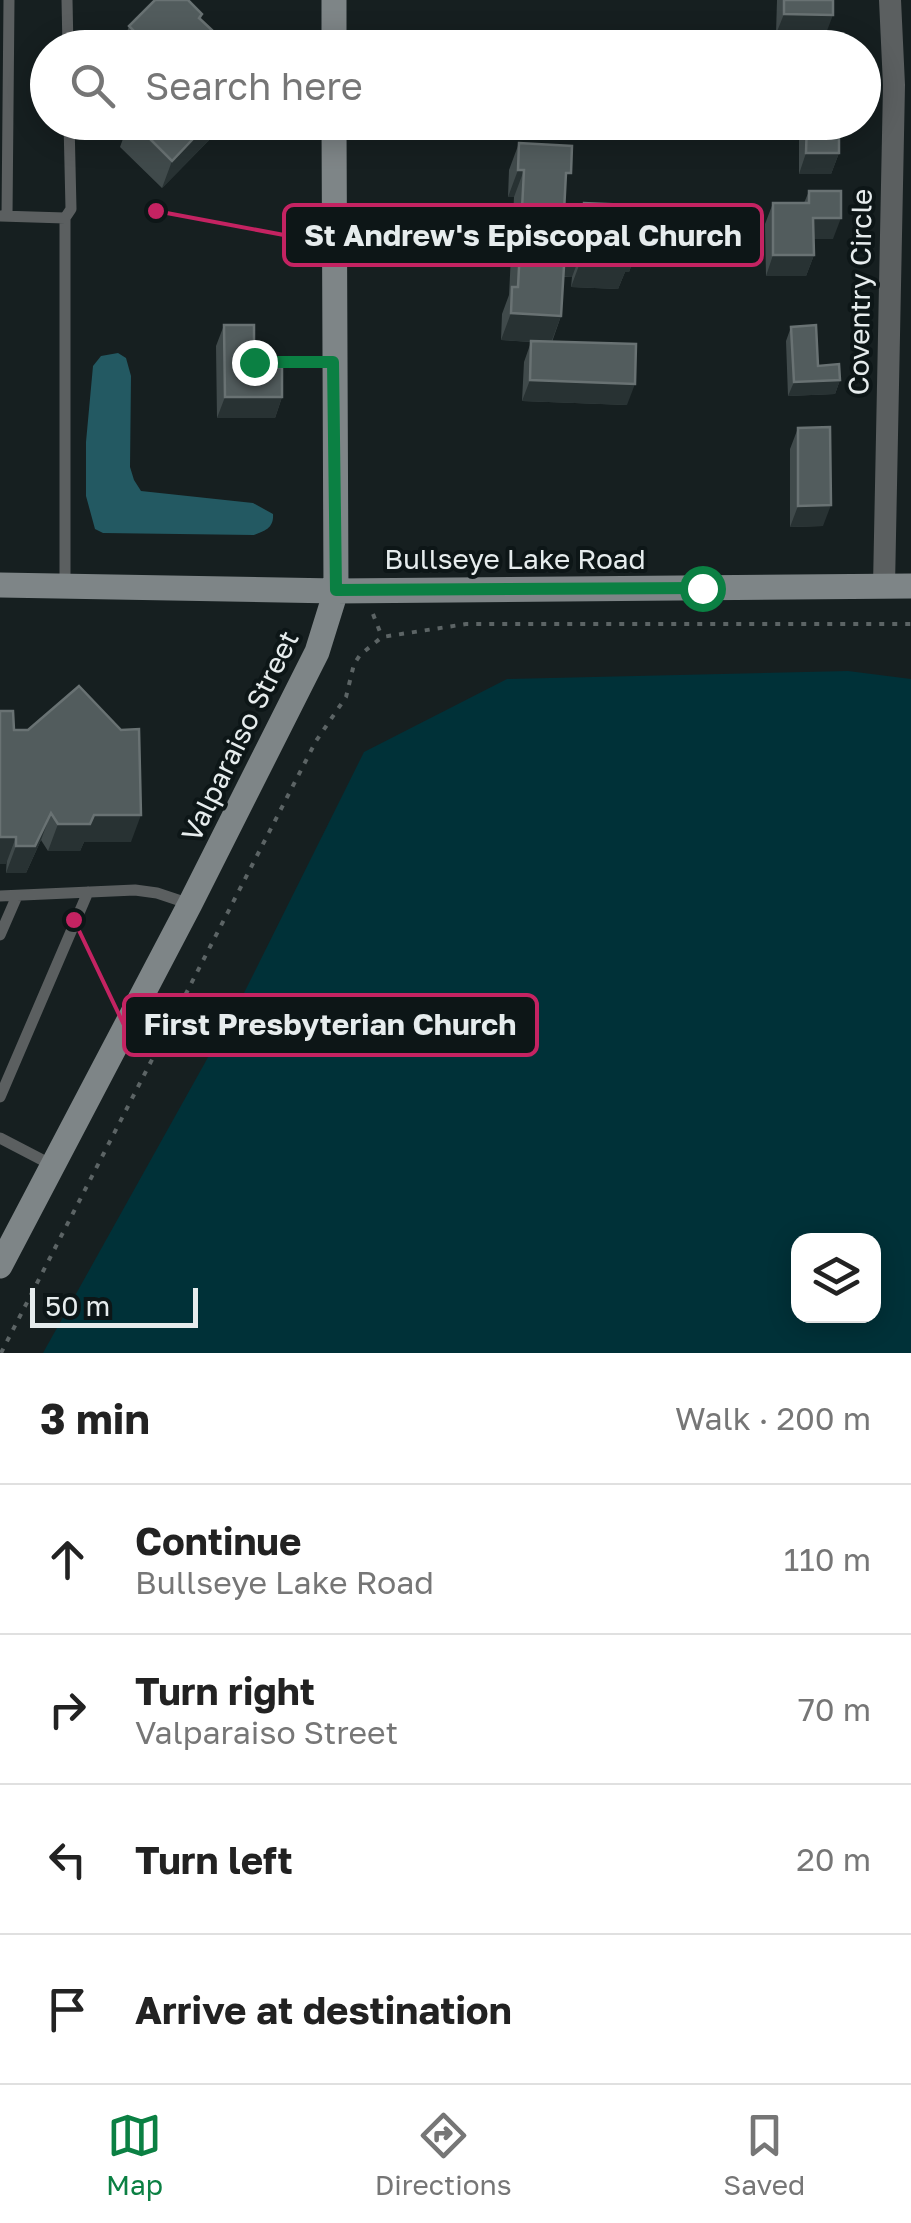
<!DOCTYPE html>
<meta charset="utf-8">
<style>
:root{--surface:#fff;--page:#f2f2f2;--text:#222;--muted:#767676;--line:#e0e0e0;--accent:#0b8043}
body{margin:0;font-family:"Golos Text",sans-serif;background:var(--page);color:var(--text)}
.controls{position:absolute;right:30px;bottom:30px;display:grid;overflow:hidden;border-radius:20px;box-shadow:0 5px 25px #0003}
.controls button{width:90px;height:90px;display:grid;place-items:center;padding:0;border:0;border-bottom:2px solid var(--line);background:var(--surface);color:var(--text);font:50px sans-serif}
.scale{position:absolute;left:30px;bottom:25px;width:168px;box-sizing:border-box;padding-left:10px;border:5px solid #e6eced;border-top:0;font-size:28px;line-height:35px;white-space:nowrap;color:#e6eced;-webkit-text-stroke:8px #0d1617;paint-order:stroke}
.stop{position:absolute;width:30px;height:30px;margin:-22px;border:8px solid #0b8043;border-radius:50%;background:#fff}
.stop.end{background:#0b8043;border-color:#fff;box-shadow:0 2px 10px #0008}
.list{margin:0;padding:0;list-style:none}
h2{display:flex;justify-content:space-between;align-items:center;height:130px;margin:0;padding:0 40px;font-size:42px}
h2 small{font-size:32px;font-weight:400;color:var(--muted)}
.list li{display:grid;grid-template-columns:65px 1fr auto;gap:30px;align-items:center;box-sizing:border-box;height:150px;padding:0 40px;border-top:2px solid var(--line)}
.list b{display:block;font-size:38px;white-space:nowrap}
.list p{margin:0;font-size:32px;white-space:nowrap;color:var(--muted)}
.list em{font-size:32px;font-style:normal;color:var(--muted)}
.icon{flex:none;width:55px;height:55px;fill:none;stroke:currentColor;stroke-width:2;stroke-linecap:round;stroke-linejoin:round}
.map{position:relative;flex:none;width:911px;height:1353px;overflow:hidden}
.search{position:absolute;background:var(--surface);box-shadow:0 5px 25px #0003;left:30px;right:30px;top:30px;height:110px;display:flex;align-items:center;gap:25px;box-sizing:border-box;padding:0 35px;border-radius:55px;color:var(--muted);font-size:38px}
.sheet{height:730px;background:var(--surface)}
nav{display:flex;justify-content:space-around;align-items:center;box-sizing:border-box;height:140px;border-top:2px solid var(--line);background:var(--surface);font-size:28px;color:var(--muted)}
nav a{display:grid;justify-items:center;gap:5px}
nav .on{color:var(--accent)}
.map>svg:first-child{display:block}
.green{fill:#003138;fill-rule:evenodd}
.water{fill:#235962}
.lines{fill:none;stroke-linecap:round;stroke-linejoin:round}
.path{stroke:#5c6465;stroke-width:4;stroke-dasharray:5 8;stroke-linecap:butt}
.lane{stroke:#5b5f60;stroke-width:11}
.street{stroke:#5b5f60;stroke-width:22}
.secondary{stroke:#7e8587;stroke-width:25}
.wall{fill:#404a4b}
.shaded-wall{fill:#283233}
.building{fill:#525c5d;stroke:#697273;stroke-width:2.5}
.route{stroke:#0b8043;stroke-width:12}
.labels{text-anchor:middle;stroke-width:8;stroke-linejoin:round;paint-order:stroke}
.street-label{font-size:28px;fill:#e6eced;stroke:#0d1617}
.leader{fill:none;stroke:#c42362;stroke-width:4}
.callout-dot{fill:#c42362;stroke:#0d1617;stroke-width:4}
.callout{fill:#0d1617;stroke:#c42362;stroke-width:4}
.callout-label{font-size:30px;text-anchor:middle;font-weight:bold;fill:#e6eced}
</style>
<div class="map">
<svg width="911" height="1353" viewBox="0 0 911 1353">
<rect width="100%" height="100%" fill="#161f20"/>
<!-- green -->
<path class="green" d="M 848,671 L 911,679 L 911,1353 L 43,1353 L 245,991 L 364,752 L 507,679 ZM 798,1240 L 874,1240 L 874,1316 L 798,1316 Z"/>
<!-- water -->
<path class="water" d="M 118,353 L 126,358 L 131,376 L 130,467 L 134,480 L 141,491 L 253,503 L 273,514 C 274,528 265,531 254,535 L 103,533 L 95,529 L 86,496 L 86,442 L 93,366 L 101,356 Z"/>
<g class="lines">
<!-- path -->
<path class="path" d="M 373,614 L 382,637
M 1,1353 L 316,741 L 346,697 L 354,664 L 360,655 L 382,637 L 466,624 L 911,624"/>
<!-- lane -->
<path class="lane" d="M 67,0 L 68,48
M 0,216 L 65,218
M 7,216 L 9,0
M 254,362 L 333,362
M 65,585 L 65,218 L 71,209 L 69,122
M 0,896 L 135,890 L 157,893 L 190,904
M 0,935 L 17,896
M 0,1097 L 88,892
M 0,1138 L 52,1165"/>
<!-- street -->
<path class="street" d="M 884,586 L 894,85 L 890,0"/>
<!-- secondary -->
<path class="secondary" d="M 334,48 L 334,0
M 0,585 L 336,591 L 911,586
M 0,1266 L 190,904 L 317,652 L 336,591 L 334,122"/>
</g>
<!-- wall -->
<path class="wall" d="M 777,0 L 833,0 L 825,36 L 776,34 Z
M 202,14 L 201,19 L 230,47 L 122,46 L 129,26 Z
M 110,122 L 236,122 L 227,132 L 222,127 L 162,188 L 120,147 L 124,136 Z
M 781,122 L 839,122 L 839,153 L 831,174 L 799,174 L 799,133 L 780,132 Z
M 519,143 L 566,187 L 564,212 L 580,213 L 584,203 L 629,223 L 639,245 L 629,272 L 625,272 L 618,289 L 571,287 L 572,277 L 563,277 L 561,316 L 552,342 L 627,405 L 522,401 L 524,362 L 531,342 L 501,340 L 502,314 L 509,295 L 514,197 L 508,197 L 509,170 Z
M 809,191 L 833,239 L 814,239 L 814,255 L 806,276 L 766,276 L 765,224 L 773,203 L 804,203 Z
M 419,216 L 462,257 L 414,256 L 414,230 Z
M 224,325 L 254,368 L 282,397 L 275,418 L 217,418 L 216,346 Z
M 791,327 L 818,366 L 840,380 L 835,394 L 788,396 L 786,341 Z
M 798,428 L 823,526 L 790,527 L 790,449 Z
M 14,730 L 131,842 L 84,842 L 80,851 L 48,851 L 41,840 L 26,873 L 6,873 Z"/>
<!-- shaded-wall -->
<path class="shaded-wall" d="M 784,14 L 833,15 L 825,36 L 776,34 Z
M 209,122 L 223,122 L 222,127 L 162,188 L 172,161 Z
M 784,122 L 803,122 L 799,133 L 780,132 Z
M 806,153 L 839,153 L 831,174 L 799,174 Z
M 518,170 L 524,170 L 514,197 L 508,197 Z
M 813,218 L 841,218 L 833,239 L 806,239 Z
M 419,242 L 467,242 L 462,257 L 414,256 Z
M 629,244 L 639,245 L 629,272 L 625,272 L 618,289 L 571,287 L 581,260 Z
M 565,249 L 582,250 L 572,277 L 555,276 Z
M 773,255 L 814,255 L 806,276 L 766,276 Z
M 511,313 L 561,316 L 551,343 L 501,340 Z
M 530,380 L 635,384 L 627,405 L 522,401 Z
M 840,380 L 835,394 L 788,396 L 794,382 Z
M 225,397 L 282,397 L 275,418 L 217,418 Z
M 831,505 L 823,526 L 790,527 L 798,506 Z
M 51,813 L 41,840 L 26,873 L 6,873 L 16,846 Z
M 94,815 L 141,815 L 131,842 L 84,842 L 80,851 L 48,851 L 58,824 Z
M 0,837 L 16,837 L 6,864 L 0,864 Z"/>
<!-- building -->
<path class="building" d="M 155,0 L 188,0 L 202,14 L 199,18 L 230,47 L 236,41 L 243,48 L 121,48 L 135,32 L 129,26 Z
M 784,0 L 833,0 L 833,15 L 784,14 Z
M 133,122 L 209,122 L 172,161 Z
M 807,122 L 839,122 L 839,153 L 806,153 Z
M 519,143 L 572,146 L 571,173 L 566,173 L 564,212 L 583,213 L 584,203 L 630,205 L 629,223 L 640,223 L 639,245 L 629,244 L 628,262 L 581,260 L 582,250 L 565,249 L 561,316 L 511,313 L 512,287 L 518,287 L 524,170 L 518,170 Z
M 809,191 L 841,191 L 841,218 L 813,218 L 814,255 L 773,255 L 773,203 L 809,203 Z
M 224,325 L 254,325 L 254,368 L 282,367 L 282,397 L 225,397 Z
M 816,325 L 818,366 L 839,364 L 840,380 L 794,382 L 791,327 Z
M 531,341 L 636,344 L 635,384 L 530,380 Z
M 830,427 L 831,505 L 798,506 L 798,428 Z
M 79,686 L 121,730 L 139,729 L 141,815 L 94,815 L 90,824 L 58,824 L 51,813 L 35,846 L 16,846 L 16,837 L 0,837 L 0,711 L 13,711 L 14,730 L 28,730 Z"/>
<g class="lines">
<!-- route -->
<path class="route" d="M 254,362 L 333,362 L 336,590 L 702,588"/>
</g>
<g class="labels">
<!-- street labels -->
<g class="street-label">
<text transform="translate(860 292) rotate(-89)" y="10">Coventry Circle</text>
<text x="515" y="569">Bullseye Lake Road</text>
<text transform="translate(240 736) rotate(-64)" y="10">Valparaiso Street</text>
</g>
</g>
<!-- callouts -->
<path class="leader" d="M156 211L284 235M74 920L124 1025"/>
<g class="callout-dot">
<circle cx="156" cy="211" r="10"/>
<circle cx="74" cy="920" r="10"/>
</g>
<g class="callout">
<rect x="284" y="205" width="478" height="60" rx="10"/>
<rect x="124" y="995" width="413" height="60" rx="10"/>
</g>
<g class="callout-label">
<text x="523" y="246">St Andrew's Episcopal Church</text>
<text x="330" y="1035">First Presbyterian Church</text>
</g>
</svg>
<div class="controls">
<button><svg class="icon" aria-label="layers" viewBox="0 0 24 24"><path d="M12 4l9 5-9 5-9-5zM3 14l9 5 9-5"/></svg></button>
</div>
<div class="scale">50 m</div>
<div class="stop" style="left:702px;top:588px"></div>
<div class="stop end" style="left:254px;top:362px"></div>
<div class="search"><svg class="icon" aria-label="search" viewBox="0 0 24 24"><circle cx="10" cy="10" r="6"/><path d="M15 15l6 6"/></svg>Search here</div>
</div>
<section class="sheet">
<h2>3 min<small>Walk · 200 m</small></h2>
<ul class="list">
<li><svg class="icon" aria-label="ahead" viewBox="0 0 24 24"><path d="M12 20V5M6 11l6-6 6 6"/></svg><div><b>Continue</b><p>Bullseye Lake Road</p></div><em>110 m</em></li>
<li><svg class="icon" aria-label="right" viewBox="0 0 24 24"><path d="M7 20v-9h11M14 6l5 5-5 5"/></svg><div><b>Turn right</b><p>Valparaiso Street</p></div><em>70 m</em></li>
<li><svg class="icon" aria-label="left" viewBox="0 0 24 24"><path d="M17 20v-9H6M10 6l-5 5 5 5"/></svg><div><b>Turn left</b></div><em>20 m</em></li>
<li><svg class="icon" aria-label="arrive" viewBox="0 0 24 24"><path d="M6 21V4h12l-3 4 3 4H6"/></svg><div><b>Arrive at destination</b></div></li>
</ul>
</section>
<nav>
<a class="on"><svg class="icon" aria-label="map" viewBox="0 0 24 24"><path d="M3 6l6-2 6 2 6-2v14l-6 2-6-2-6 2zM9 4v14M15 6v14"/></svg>Map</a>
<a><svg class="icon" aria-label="directions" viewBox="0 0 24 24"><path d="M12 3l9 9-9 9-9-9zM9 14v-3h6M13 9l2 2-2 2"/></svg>Directions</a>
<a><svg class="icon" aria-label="saved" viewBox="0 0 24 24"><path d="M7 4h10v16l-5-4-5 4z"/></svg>Saved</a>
</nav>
